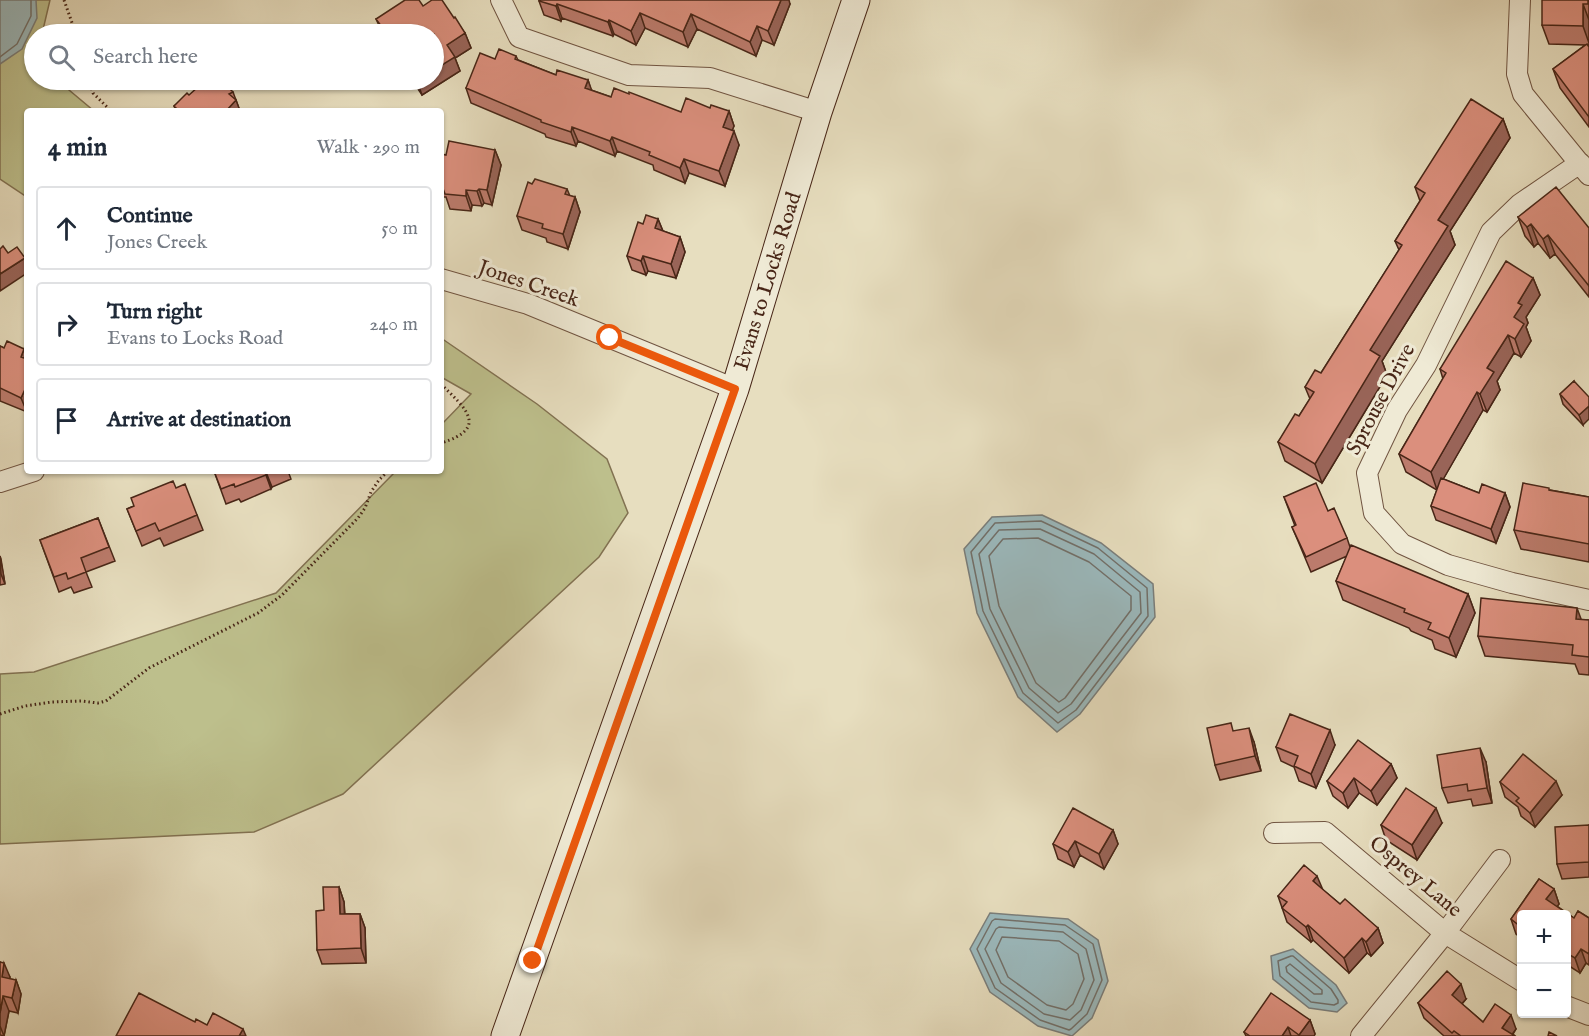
<!DOCTYPE html>
<meta charset="utf-8">
<style>
:root{--surface:#fff;--page:#f2f2f3;--text:#1f2937;--muted:#747a83;--line:#e0e1e3}
body{margin:0;font-family:"IM FELL English",serif;background:var(--page);color:var(--text)}
.controls{position:absolute;right:18px;bottom:18px;display:grid;overflow:hidden;border-radius:6px;box-shadow:0 2px 4px #0004}
.controls button{width:54px;height:54px;display:grid;place-items:center;padding:0;border:0;border-bottom:2px solid var(--line);background:var(--surface);color:var(--text);font:30px sans-serif}
.stop{position:absolute;width:18px;height:18px;margin:-14px;border:4px solid #ea580c;border-radius:50%;background:#fff}
.stop.end{background:#ea580c;border-color:#fff;box-shadow:0 2px 6px #0008}
.list{margin:0;padding:0;list-style:none}
h2{display:flex;justify-content:space-between;align-items:center;height:78px;margin:0;padding:0 24px;font-size:26px}
h2 small{font-size:20px;font-weight:400;color:var(--muted)}
.list li{display:grid;grid-template-columns:39px 1fr auto;gap:18px;align-items:center;box-sizing:border-box;height:84px;margin:0 12px 12px;padding:0 12px;border:2px solid var(--line);border-radius:6px}
.list b{display:block;font-size:22px;white-space:nowrap}
.list p{margin:0;font-size:20px;white-space:nowrap;color:var(--muted)}
.list em{font-size:20px;font-style:normal;color:var(--muted)}
.icon{flex:none;width:33px;height:33px;fill:none;stroke:currentColor;stroke-width:2;stroke-linecap:round;stroke-linejoin:round}
.map{position:relative;flex:none;width:1589px;height:1036px;overflow:hidden}
.search{position:absolute;background:var(--surface);box-shadow:0 2px 4px #0004;left:24px;top:24px;width:420px;height:66px;display:flex;align-items:center;gap:15px;box-sizing:border-box;padding:0 21px;border-radius:33px;color:var(--muted);font-size:22px}
.panel{position:absolute;background:var(--surface);box-shadow:0 2px 4px #0004;left:24px;top:108px;width:420px;height:366px;border-radius:6px}
.map>svg:first-child{display:block}
.green{fill:#bdbf8c;stroke:#827252;stroke-width:1.5}
.water{fill:#9bb9bd;stroke:#7a7e7b;stroke-width:1.5}
.lines{fill:none;stroke-linecap:round;stroke-linejoin:round}
.shore{stroke:#72706a;stroke-width:1.5}
.street-casing{stroke:#705441;stroke-width:22}
.secondary-casing{stroke:#482617;stroke-width:29}
.path{stroke:#482617;stroke-width:3;stroke-dasharray:1.5 3;stroke-linecap:butt}
.street{stroke:#efead5;stroke-width:20}
.secondary{stroke:#efead5;stroke-width:27}
.wall{fill:#bc7b6c;stroke:#482617;stroke-width:1.5}
.shaded-wall{fill:#996458;stroke:#482617;stroke-width:1.5}
.building{fill:#db8f7d;stroke:#482617;stroke-width:1.5}
.route{stroke:#ea580c;stroke-width:8}
.labels{text-anchor:middle;stroke-width:6;stroke-linejoin:round;paint-order:stroke}
.street-label{font-size:21px;fill:#482617;stroke:#efead5}
</style>
<div class="map">
<svg width="1589" height="1036" viewBox="0 0 1589 1036">
<rect width="100%" height="100%" fill="#e7debf"/>
<filter id="stains"><feTurbulence type="fractalNoise" baseFrequency=".00333" numOctaves="4"/><feColorMatrix values="0 0 0 0 .2 0 0 0 0 .09 0 0 0 0 .02 0 0 0 .5 -.17"/></filter>
<radialGradient id="worn" r=".72"><stop offset=".6" stop-color="#630" stop-opacity="0"/><stop offset="1" stop-color="#630" stop-opacity=".3"/></radialGradient>
<!-- green -->
<path class="green" d="M 0,0 L 50,0 L 42,34 L 34,34 L 34,80 L 57,80 L 94,111 L 27,111 L 27,197 L 0,179 Z
M 441,338 L 537,404 L 607,459 L 628,513 L 599,557 L 343,794 L 254,832 L 0,844 L 0,674 L 34,672 L 276,593 L 396,471 L 441,471 L 441,425 L 471,394 L 441,377 Z"/>
<!-- water -->
<path class="water" d="M 0,0 L 36,0 L 37,18 L 22,49 L 0,64 Z
M 1042,515 L 1101,543 L 1153,584 L 1155,617 L 1080,714 L 1057,732 L 1018,697 L 977,613 L 964,549 L 992,517 Z
M 990,913 L 1068,919 L 1098,940 L 1108,981 L 1092,1018 L 1072,1036 L 1038,1026 L 990,992 L 970,949 Z
M 1293,949 L 1336,985 L 1347,1003 L 1337,1012 L 1309,1008 L 1273,979 L 1271,956 Z"/>
<g class="lines">
<!-- shore -->
<path class="shore" d="M 0,57 L 17,44 L 31,16 L 31,0
M 1041,521 L 1098,548 L 1147,588 L 1148,616 L 1076,710 L 1058,723 L 1023,693 L 983,611 L 971,552 L 995,523 Z
M 1040,529 L 1094,554 L 1140,592 L 1141,613 L 1071,704 L 1058,713 L 1029,688 L 990,609 L 979,554 L 999,530 Z
M 1038,538 L 1089,562 L 1131,596 L 1131,610 L 1065,698 L 1059,702 L 1036,683 L 999,606 L 989,556 L 1003,539 Z
M 995,919 L 1065,925 L 1093,944 L 1102,980 L 1087,1014 L 1071,1029 L 1069,1030 L 1040,1020 L 995,988 L 977,949 L 992,921 Z
M 999,927 L 1063,932 L 1086,949 L 1094,980 L 1081,1010 L 1070,1020 L 1044,1014 L 1001,983 L 985,949 L 996,929 Z
M 1002,937 L 1059,941 L 1078,954 L 1084,979 L 1073,1004 L 1066,1010 L 1047,1005 L 1008,977 L 996,950 Z
M 1291,956 L 1293,956 L 1331,989 L 1338,1000 L 1338,1003 L 1334,1005 L 1311,1002 L 1280,976 L 1278,961 Z
M 1290,964 L 1322,990 L 1322,994 L 1314,994 L 1287,972 L 1286,967 Z"/>
<defs>
<path id="street" d="M 501,0 L 519,37 L 629,75 L 710,78 L 818,112
M 1520,0 L 1517,74 L 1523,94 L 1589,175
M 1580,163 L 1520,204 L 1491,232 L 1426,365 L 1397,410 L 1367,473 L 1374,513 L 1402,544 L 1448,565 L 1512,583 L 1589,600
M 441,279 L 528,304 L 735,389
M 0,482 L 34,471
M 1274,833 L 1325,832 L 1445,933 L 1522,981
M 1566,1006 L 1589,1015
M 1361,1036 L 1445,933 L 1500,860"/>
<path id="secondary" d="M 505,1036 L 735,389 L 818,112 L 856,0"/>
</defs>
<!-- street casing -->
<use href="#street" class="street-casing"/>
<!-- secondary casing -->
<use href="#secondary" class="secondary-casing"/>
<!-- path -->
<path class="path" d="M 64,0 L 76,34
M 89,80 L 93,93 L 111,111
M 441,384 C 465,408 490,428 441,443
M 0,714 L 25,706 L 52,702 L 81,701 L 98,703 L 106,701 L 149,668 L 258,613 L 282,595 L 358,518 L 365,508 L 371,492 L 379,480 L 388,471"/>
<!-- street -->
<use href="#street" class="street"/>
<!-- secondary -->
<use href="#secondary" class="secondary"/>
</g>
<!-- wall -->
<path class="wall" d="M 1589,0 L 1589,45 L 1587,45 L 1589,47 L 1589,127 L 1560,88 L 1553,69 L 1585,45 L 1549,44 L 1542,25 Z
M 539,1 L 790,4 L 774,45 L 762,40 L 756,56 L 697,29 L 688,47 L 645,28 L 636,45 L 614,34 L 613,36 L 562,18 L 561,21 L 544,15 Z
M 423,6 L 454,18 L 465,33 L 471,48 L 455,58 L 460,71 L 422,95 L 412,80 L 434,80 L 434,34 L 383,34 L 376,19 Z
M 516,56 L 518,60 L 556,75 L 588,80 L 591,90 L 611,97 L 681,112 L 710,108 L 729,111 L 734,126 L 732,130 L 739,145 L 725,186 L 689,173 L 685,183 L 654,170 L 653,165 L 617,151 L 615,156 L 578,141 L 576,146 L 546,137 L 545,134 L 471,103 L 466,88 L 495,59 Z
M 233,92 L 240,111 L 176,111 L 174,106 L 189,95 Z
M 1503,119 L 1510,138 L 1450,231 L 1455,245 L 1382,361 L 1387,375 L 1322,483 L 1285,461 L 1278,442 L 1299,416 L 1310,399 L 1305,387 L 1321,373 L 1399,250 L 1395,241 L 1420,201 L 1415,187 Z
M 495,150 L 501,165 L 492,205 L 484,203 L 482,206 L 472,205 L 471,211 L 450,209 L 446,197 L 441,197 L 441,154 L 446,155 Z
M 532,184 L 567,189 L 570,196 L 575,197 L 580,212 L 568,249 L 547,242 L 546,238 L 522,230 L 517,216 Z
M 1518,217 L 1589,228 L 1589,297 L 1555,254 L 1550,258 L 1538,243 L 1534,247 L 1525,236 Z
M 658,219 L 663,231 L 680,237 L 685,252 L 676,278 L 648,271 L 646,275 L 632,270 L 627,256 L 643,224 Z
M 1533,278 L 1540,295 L 1526,317 L 1528,323 L 1526,327 L 1531,341 L 1521,357 L 1514,353 L 1497,381 L 1500,390 L 1487,412 L 1483,410 L 1443,479 L 1479,493 L 1505,493 L 1510,507 L 1496,543 L 1436,520 L 1431,506 L 1437,490 L 1406,472 L 1399,454 L 1443,379 L 1440,369 Z
M 0,346 L 4,348 L 27,412 L 0,401 Z
M 1574,381 L 1583,425 L 1563,404 L 1560,394 Z
M 214,471 L 288,471 L 291,479 L 272,487 L 271,489 L 241,502 L 239,499 L 226,504 Z
M 176,488 L 197,515 L 203,530 L 164,546 L 160,538 L 142,546 L 127,509 Z
M 1550,490 L 1589,497 L 1589,562 L 1521,549 L 1514,530 Z
M 1284,497 L 1328,511 L 1347,538 L 1350,547 L 1468,594 L 1475,613 L 1456,657 L 1435,649 L 1432,640 L 1411,631 L 1409,628 L 1343,600 L 1336,581 L 1347,556 L 1311,572 L 1298,541 L 1292,527 L 1295,526 Z
M 98,518 L 115,561 L 86,572 L 92,587 L 74,593 L 71,587 L 59,592 L 40,540 Z
M 0,556 L 5,584 L 0,585 Z
M 1582,620 L 1589,620 L 1589,675 L 1579,674 L 1575,664 L 1485,656 L 1478,636 Z
M 1254,742 L 1261,771 L 1220,780 L 1215,765 Z
M 1335,745 L 1316,788 L 1299,781 L 1294,767 L 1281,761 L 1276,747 Z
M 1486,762 L 1492,803 L 1473,806 L 1471,799 L 1448,803 L 1442,788 Z
M 1391,764 L 1397,778 L 1377,805 L 1359,793 L 1348,808 L 1333,796 L 1327,781 Z
M 1500,782 L 1562,795 L 1535,827 L 1521,816 L 1518,807 L 1505,797 Z
M 1442,823 L 1417,860 L 1386,840 L 1381,825 Z
M 1589,825 L 1589,877 L 1562,879 L 1557,864 Z
M 1113,830 L 1118,844 L 1104,869 L 1080,855 L 1074,867 L 1058,859 L 1053,844 Z
M 1539,879 L 1554,889 L 1559,904 L 1557,906 L 1574,918 L 1578,911 L 1589,918 L 1589,965 L 1586,963 L 1580,973 L 1566,964 L 1566,915 L 1521,915 L 1521,938 L 1516,934 L 1511,919 Z
M 339,887 L 344,902 L 345,914 L 360,914 L 365,928 L 366,963 L 322,964 L 317,950 L 324,910 Z
M 1322,889 L 1340,904 L 1378,928 L 1383,943 L 1371,956 L 1367,953 L 1349,973 L 1313,940 L 1311,942 L 1287,922 L 1278,896 Z
M 0,962 L 10,977 L 9,979 L 16,980 L 21,994 L 18,1013 L 9,1011 L 4,1036 L 0,1035 Z
M 1466,999 L 1462,1004 L 1483,1022 L 1516,1029 L 1513,1034 L 1515,1036 L 1444,1036 L 1424,1018 L 1418,1003 Z
M 1310,1020 L 1315,1034 L 1314,1036 L 1246,1036 L 1244,1032 Z"/>
<!-- shaded-wall -->
<path class="shaded-wall" d="M 781,0 L 789,0 L 790,4 L 774,45 L 768,31 Z
M 557,4 L 562,18 L 561,21 L 556,6 Z
M 1583,4 L 1589,20 L 1589,43 L 1583,26 Z
M 640,13 L 645,28 L 636,45 L 631,31 Z
M 691,14 L 697,29 L 688,47 L 683,32 Z
M 609,20 L 614,34 L 613,36 L 608,22 Z
M 757,26 L 762,40 L 756,56 L 750,42 Z
M 465,33 L 471,48 L 455,58 L 460,71 L 422,95 L 417,81 L 419,80 L 434,80 L 434,70 L 447,45 Z
M 588,80 L 593,94 L 585,88 Z
M 236,100 L 240,111 L 226,111 Z
M 729,111 L 734,126 L 728,141 L 723,127 Z
M 1503,119 L 1510,138 L 1450,231 L 1455,245 L 1382,361 L 1387,375 L 1322,483 L 1315,464 L 1370,350 L 1438,220 Z
M 572,127 L 578,141 L 576,146 L 571,132 Z
M 734,131 L 739,145 L 725,186 L 719,171 Z
M 612,137 L 617,151 L 615,156 L 610,141 Z
M 495,150 L 501,165 L 492,205 L 487,190 Z
M 684,159 L 689,173 L 685,183 L 680,168 Z
M 479,189 L 484,203 L 482,206 L 477,191 Z
M 466,190 L 472,205 L 471,211 L 466,196 Z
M 575,197 L 580,212 L 568,249 L 563,234 Z
M 658,219 L 664,234 L 655,228 Z
M 1531,224 L 1538,243 L 1534,247 L 1527,227 Z
M 1548,235 L 1555,254 L 1550,258 L 1543,239 Z
M 680,237 L 685,252 L 676,278 L 671,264 Z
M 643,256 L 648,271 L 646,275 L 641,261 Z
M 25,258 L 27,264 L 27,273 L 0,291 L 0,274 Z
M 1533,278 L 1540,295 L 1526,317 L 1528,323 L 1526,327 L 1531,341 L 1521,357 L 1515,339 L 1514,317 L 1518,303 Z
M 1508,335 L 1514,353 L 1497,381 L 1500,390 L 1487,412 L 1480,394 L 1487,368 Z
M 24,349 L 27,356 L 27,369 L 21,357 Z
M 27,385 L 27,412 L 21,398 Z
M 1477,392 L 1483,410 L 1437,490 L 1431,472 Z
M 1589,406 L 1589,419 L 1583,425 L 1579,415 Z
M 266,472 L 272,487 L 271,489 L 266,475 Z
M 1505,493 L 1510,507 L 1496,543 L 1491,529 Z
M 0,556 L 1,559 L 5,584 L 1,574 Z
M 1468,594 L 1475,613 L 1456,657 L 1449,638 Z
M 1577,608 L 1584,627 L 1576,619 Z
M 1249,728 L 1254,742 L 1261,771 L 1255,756 Z
M 1330,730 L 1335,745 L 1316,788 L 1311,774 Z
M 1480,748 L 1486,762 L 1492,803 L 1487,788 Z
M 1391,764 L 1397,778 L 1377,805 L 1371,791 Z
M 1354,778 L 1359,793 L 1348,808 L 1343,793 Z
M 1556,781 L 1562,795 L 1535,827 L 1530,813 Z
M 1436,808 L 1442,823 L 1417,860 L 1412,845 Z
M 1113,830 L 1118,844 L 1104,869 L 1099,854 Z
M 1075,841 L 1080,855 L 1074,867 L 1068,852 Z
M 1317,876 L 1323,890 L 1313,881 Z
M 339,887 L 344,902 L 345,929 L 340,914 Z
M 1554,889 L 1559,904 L 1552,914 L 1546,899 Z
M 360,914 L 365,928 L 366,963 L 361,948 Z
M 1308,925 L 1313,940 L 1311,942 L 1306,927 Z
M 1378,928 L 1383,943 L 1371,956 L 1366,942 Z
M 1362,938 L 1367,953 L 1349,973 L 1344,958 Z
M 1581,949 L 1586,963 L 1580,973 L 1575,958 Z
M 4,963 L 10,977 L 7,992 L 2,977 Z
M 16,980 L 21,994 L 18,1013 L 12,998 Z
M 1461,984 L 1466,999 L 1457,1009 L 1452,995 Z
M 3,996 L 9,1011 L 4,1036 L 0,1026 L 0,1013 Z
M 1511,1015 L 1516,1029 L 1511,1036 L 1502,1028 Z
M 1310,1020 L 1315,1034 L 1314,1036 L 1299,1036 L 1299,1035 Z
M 1288,1027 L 1291,1036 L 1282,1036 Z
M 243,1029 L 246,1036 L 239,1036 Z"/>
<!-- building -->
<path class="building" d="M 405,0 L 419,0 L 423,6 L 432,0 L 442,0 L 454,18 L 455,17 L 465,33 L 447,45 L 455,57 L 434,70 L 434,34 L 387,34 L 376,19 Z
M 539,0 L 781,0 L 768,31 L 757,26 L 750,42 L 691,14 L 683,32 L 640,13 L 631,31 L 609,20 L 608,22 L 557,4 L 556,6 L 539,1 Z
M 1542,0 L 1588,0 L 1588,4 L 1583,4 L 1583,26 L 1542,25 Z
M 1587,44 L 1589,47 L 1589,117 L 1553,69 Z
M 499,49 L 516,56 L 515,59 L 556,75 L 557,70 L 588,80 L 585,88 L 611,97 L 614,88 L 629,94 L 629,92 L 681,112 L 686,98 L 710,108 L 711,105 L 729,111 L 723,127 L 734,131 L 719,171 L 684,159 L 680,168 L 649,155 L 650,152 L 612,137 L 610,141 L 572,127 L 571,132 L 541,122 L 541,120 L 466,88 L 480,53 L 495,59 Z
M 210,80 L 221,80 L 233,92 L 229,94 L 236,100 L 226,111 L 179,111 L 174,106 L 187,93 L 189,95 L 198,87 L 202,86 Z
M 1471,99 L 1503,119 L 1438,220 L 1448,226 L 1370,350 L 1380,356 L 1315,464 L 1278,442 L 1295,414 L 1299,416 L 1314,392 L 1305,387 L 1315,370 L 1321,373 L 1402,245 L 1395,241 L 1425,193 L 1415,187 Z
M 449,141 L 495,150 L 487,190 L 479,189 L 477,191 L 466,190 L 466,196 L 445,194 L 441,183 L 441,154 L 446,155 Z
M 535,179 L 567,189 L 565,194 L 575,197 L 563,234 L 542,228 L 543,224 L 517,216 L 528,182 L 532,184 Z
M 1556,187 L 1589,228 L 1589,286 L 1548,235 L 1543,239 L 1531,224 L 1527,227 L 1518,217 Z
M 646,215 L 658,219 L 655,228 L 680,237 L 671,264 L 643,256 L 641,261 L 627,256 L 638,222 L 643,224 Z
M 3,246 L 8,253 L 17,247 L 25,258 L 0,274 L 0,249 Z
M 1506,261 L 1533,278 L 1518,303 L 1522,305 L 1514,317 L 1524,324 L 1515,339 L 1508,335 L 1487,368 L 1494,372 L 1480,394 L 1477,392 L 1431,472 L 1399,454 L 1446,373 L 1440,369 Z
M 7,341 L 24,349 L 21,357 L 27,359 L 27,385 L 21,398 L 0,388 L 0,346 L 4,348 Z
M 1574,381 L 1589,397 L 1589,406 L 1579,415 L 1560,394 Z
M 214,471 L 269,471 L 266,472 L 266,475 L 235,487 L 234,484 L 221,489 Z
M 1441,478 L 1479,493 L 1482,484 L 1505,493 L 1491,529 L 1431,506 Z
M 173,481 L 176,488 L 185,484 L 197,515 L 159,531 L 155,523 L 136,531 L 127,509 L 134,506 L 131,498 Z
M 1316,483 L 1328,511 L 1334,508 L 1347,538 L 1306,557 L 1292,527 L 1296,525 L 1284,497 Z
M 1523,483 L 1549,488 L 1549,490 L 1589,497 L 1589,544 L 1514,530 Z
M 98,518 L 109,547 L 81,558 L 86,572 L 68,579 L 66,573 L 54,577 L 40,540 Z
M 1351,545 L 1468,594 L 1449,638 L 1428,629 L 1431,623 L 1404,612 L 1405,609 L 1336,581 Z
M 1481,598 L 1577,608 L 1576,619 L 1589,620 L 1589,657 L 1572,655 L 1573,645 L 1478,636 Z
M 1290,714 L 1330,730 L 1311,774 L 1294,766 L 1298,756 L 1276,747 Z
M 1231,723 L 1233,731 L 1249,728 L 1255,756 L 1215,765 L 1207,728 Z
M 1358,740 L 1391,764 L 1371,791 L 1354,778 L 1343,793 L 1327,781 Z
M 1480,748 L 1487,788 L 1468,791 L 1467,784 L 1442,788 L 1437,755 Z
M 1523,754 L 1556,781 L 1530,813 L 1516,801 L 1519,798 L 1500,782 Z
M 1406,788 L 1436,808 L 1412,845 L 1381,825 Z
M 1073,808 L 1113,830 L 1099,854 L 1075,841 L 1068,852 L 1053,844 Z
M 1589,825 L 1589,862 L 1557,864 L 1555,827 Z
M 1304,865 L 1317,876 L 1313,881 L 1340,904 L 1345,899 L 1378,928 L 1366,942 L 1362,938 L 1344,958 L 1308,925 L 1306,927 L 1282,908 L 1287,902 L 1278,896 Z
M 1539,879 L 1554,889 L 1546,899 L 1574,918 L 1578,911 L 1589,918 L 1589,954 L 1581,949 L 1575,958 L 1566,953 L 1566,915 L 1521,915 L 1521,927 L 1511,919 Z
M 323,887 L 339,887 L 340,914 L 360,914 L 361,948 L 317,950 L 316,911 L 324,910 Z
M 0,962 L 4,963 L 2,977 L 16,980 L 12,998 L 3,996 L 0,1013 Z
M 1447,971 L 1461,984 L 1452,995 L 1483,1022 L 1495,1004 L 1511,1015 L 1502,1028 L 1515,1036 L 1461,1036 L 1454,1031 L 1452,1033 L 1418,1003 Z
M 139,993 L 195,1022 L 196,1019 L 207,1025 L 213,1013 L 243,1029 L 239,1036 L 116,1036 Z
M 1271,993 L 1310,1020 L 1299,1035 L 1288,1027 L 1282,1036 L 1250,1036 L 1244,1032 Z
M 1549,1032 L 1557,1036 L 1548,1036 Z"/>
<g class="lines">
<!-- route -->
<path class="route" d="M 533,961 L 735,389 L 610,338"/>
</g>
<g class="labels">
<!-- street labels -->
<g class="street-label">
<text transform="translate(767 281) rotate(-73)" y="7">Evans to Locks Road</text>
<text transform="translate(529 283) rotate(19)" y="7">Jones Creek</text>
<text transform="translate(1380 399) rotate(-62)" y="7">Sprouse Drive</text>
<text transform="translate(1416 876) rotate(40)" y="7">Osprey Lane</text>
</g>
</g>
<rect width="100%" height="100%" filter="url(#stains)"/>
<rect width="100%" height="100%" fill="url(#worn)"/>
</svg>
<div class="controls">
<button>+</button>
<button>−</button>
</div>
<div class="stop" style="left:610px;top:338px"></div>
<div class="stop end" style="left:533px;top:961px"></div>
<div class="search"><svg class="icon" aria-label="search" viewBox="0 0 24 24"><circle cx="10" cy="10" r="6"/><path d="M15 15l6 6"/></svg>Search here</div>
<section class="panel">
<h2>4 min<small>Walk · 290 m</small></h2>
<ul class="list">
<li><svg class="icon" aria-label="ahead" viewBox="0 0 24 24"><path d="M12 20V5M6 11l6-6 6 6"/></svg><div><b>Continue</b><p>Jones Creek</p></div><em>50 m</em></li>
<li><svg class="icon" aria-label="right" viewBox="0 0 24 24"><path d="M7 20v-9h11M14 6l5 5-5 5"/></svg><div><b>Turn right</b><p>Evans to Locks Road</p></div><em>240 m</em></li>
<li><svg class="icon" aria-label="arrive" viewBox="0 0 24 24"><path d="M6 21V4h12l-3 4 3 4H6"/></svg><div><b>Arrive at destination</b></div></li>
</ul>
</section>
</div>
